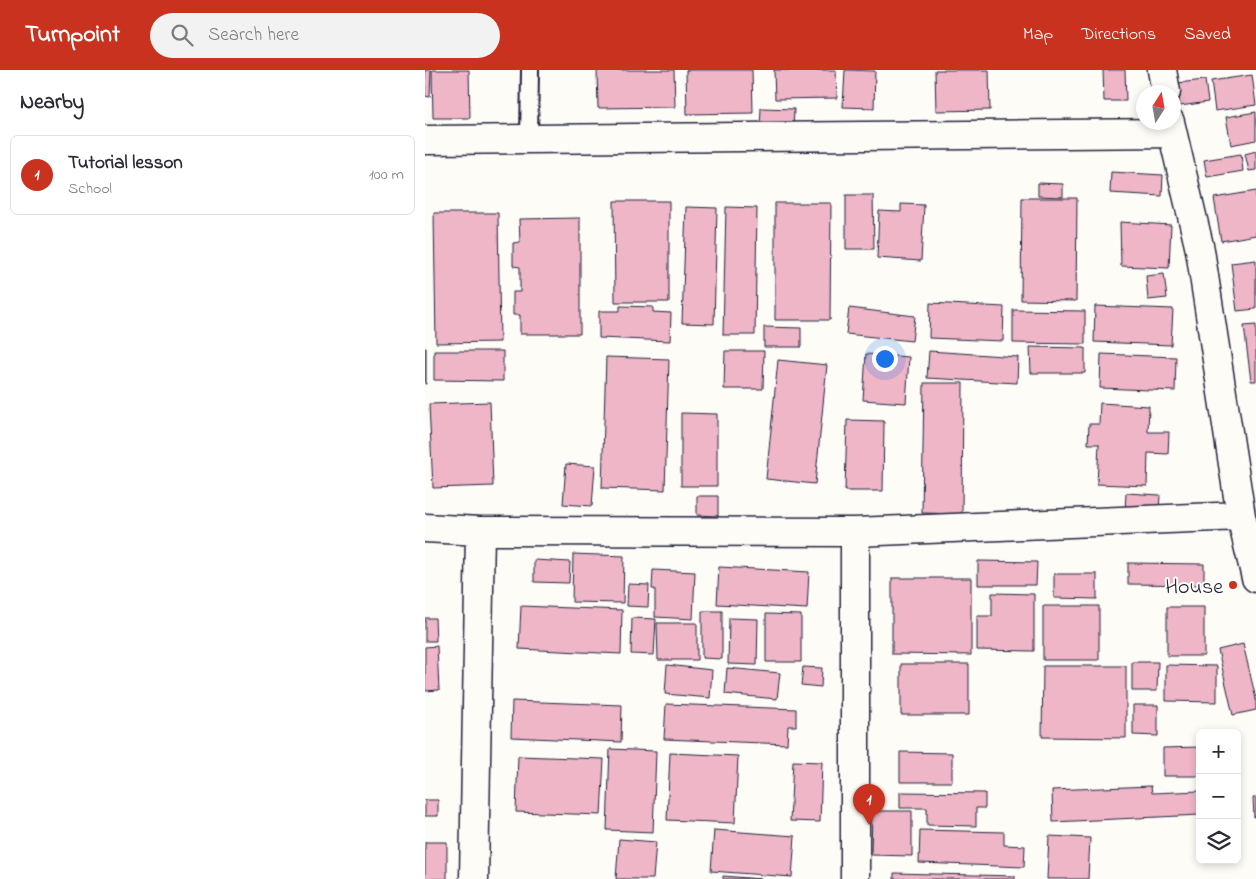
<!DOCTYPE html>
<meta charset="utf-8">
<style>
:root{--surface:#fff;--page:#f2f2f3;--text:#2b2b33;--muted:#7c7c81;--line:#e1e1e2;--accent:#c8321e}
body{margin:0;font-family:"Indie Flower",sans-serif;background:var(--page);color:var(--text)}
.controls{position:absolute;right:15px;bottom:15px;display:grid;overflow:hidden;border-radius:8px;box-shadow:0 2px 8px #0003}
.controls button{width:45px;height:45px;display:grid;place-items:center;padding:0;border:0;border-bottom:1px solid var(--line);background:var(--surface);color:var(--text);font:25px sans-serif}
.compass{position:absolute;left:711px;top:15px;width:45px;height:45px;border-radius:50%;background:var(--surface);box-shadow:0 2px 8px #0003;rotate:11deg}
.you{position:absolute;left:459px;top:288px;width:18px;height:18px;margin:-12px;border:4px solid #fff;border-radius:50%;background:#1a73e8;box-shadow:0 0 0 8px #1a73e833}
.badge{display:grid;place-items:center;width:32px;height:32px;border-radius:50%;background:var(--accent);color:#fff;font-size:16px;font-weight:700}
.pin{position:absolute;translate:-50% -41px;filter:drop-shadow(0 1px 2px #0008)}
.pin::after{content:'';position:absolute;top:26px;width:18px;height:15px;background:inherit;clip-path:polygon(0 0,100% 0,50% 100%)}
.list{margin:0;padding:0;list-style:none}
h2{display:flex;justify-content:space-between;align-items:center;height:65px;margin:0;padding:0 20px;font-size:21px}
h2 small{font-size:16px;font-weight:400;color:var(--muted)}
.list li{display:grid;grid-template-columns:32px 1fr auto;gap:15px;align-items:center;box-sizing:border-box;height:80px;margin:0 10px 10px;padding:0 10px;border:1px solid var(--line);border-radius:8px}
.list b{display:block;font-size:19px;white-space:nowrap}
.list p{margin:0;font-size:16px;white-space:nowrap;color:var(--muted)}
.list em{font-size:16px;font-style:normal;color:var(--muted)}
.icon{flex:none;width:28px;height:28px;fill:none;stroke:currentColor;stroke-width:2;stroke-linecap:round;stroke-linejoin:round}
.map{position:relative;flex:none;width:831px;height:809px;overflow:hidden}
header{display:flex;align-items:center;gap:30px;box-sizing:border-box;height:70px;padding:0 25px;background:var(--accent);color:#fff}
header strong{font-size:24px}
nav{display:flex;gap:28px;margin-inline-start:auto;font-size:18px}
.search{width:350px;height:45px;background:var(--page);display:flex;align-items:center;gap:12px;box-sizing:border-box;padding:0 18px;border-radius:28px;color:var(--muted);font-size:19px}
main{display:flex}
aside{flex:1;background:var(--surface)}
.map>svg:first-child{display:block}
.building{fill:#efb6c8;stroke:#22223b}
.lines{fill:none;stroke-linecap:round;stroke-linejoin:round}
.service-casing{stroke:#22223b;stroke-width:20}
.minor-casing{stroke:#22223b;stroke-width:31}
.service{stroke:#fdfcf7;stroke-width:16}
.minor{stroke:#fdfcf7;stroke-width:28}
.poi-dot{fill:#c8321e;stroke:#fdfcf7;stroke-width:2}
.labels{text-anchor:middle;stroke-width:4;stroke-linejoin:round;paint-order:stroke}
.poi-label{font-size:22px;fill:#22223b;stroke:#fdfcf7;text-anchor:end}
</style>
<header>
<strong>Turnpoint</strong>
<div class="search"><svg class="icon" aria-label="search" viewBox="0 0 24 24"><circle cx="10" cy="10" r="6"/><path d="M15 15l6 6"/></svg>Search here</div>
<nav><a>Map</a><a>Directions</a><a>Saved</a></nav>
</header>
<main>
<aside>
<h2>Nearby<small></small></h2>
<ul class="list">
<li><span class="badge">1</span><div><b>Tutorial lesson</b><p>School</p></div><em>100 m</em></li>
</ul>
</aside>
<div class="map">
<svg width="831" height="809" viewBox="0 0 831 809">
<rect width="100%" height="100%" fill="#fdfcf7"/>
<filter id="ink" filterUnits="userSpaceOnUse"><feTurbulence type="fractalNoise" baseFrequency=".02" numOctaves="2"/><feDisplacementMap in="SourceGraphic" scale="10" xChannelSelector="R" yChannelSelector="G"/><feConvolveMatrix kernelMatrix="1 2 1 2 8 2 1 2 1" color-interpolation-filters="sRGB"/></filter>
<g filter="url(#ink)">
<!-- building -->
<path class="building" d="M 0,0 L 6,0 L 5,27 L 0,26 Z
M 7,0 L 44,0 L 45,48 L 8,48 Z
M 172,0 L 249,0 L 250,37 L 173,38 Z
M 261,0 L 327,0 L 328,43 L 262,44 Z
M 349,0 L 411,0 L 412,28 L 350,29 Z
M 420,0 L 450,1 L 449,38 L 418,37 Z
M 510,0 L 564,0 L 565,40 L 511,41 Z
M 678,0 L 700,0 L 701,31 L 679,31 Z
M 827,5 L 831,35 L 790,41 L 786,11 Z
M 780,10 L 783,32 L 755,36 L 752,13 Z
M 336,38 L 369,39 L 368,61 L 335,59 Z
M 831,42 L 831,70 L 806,75 L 801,47 Z
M 831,81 L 831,100 L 824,101 L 820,84 Z
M 816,84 L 818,101 L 782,107 L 779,90 Z
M 686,102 L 738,105 L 737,126 L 685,123 Z
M 613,113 L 638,114 L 638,127 L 613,126 Z
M 831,121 L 831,165 L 796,171 L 789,128 Z
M 421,125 L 448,125 L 449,179 L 421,179 Z
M 597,128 L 652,128 L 651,231 L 596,230 Z
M 189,131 L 244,131 L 244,232 L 190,232 Z
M 350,133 L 406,133 L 405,250 L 350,250 Z
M 476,134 L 499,135 L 496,191 L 452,188 L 454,141 L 476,142 Z
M 261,137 L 292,138 L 289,254 L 257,253 Z
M 301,137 L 332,138 L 330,265 L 298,265 Z
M 9,143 L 73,143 L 75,272 L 11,273 Z
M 155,148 L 155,264 L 95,264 L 95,245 L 88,245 L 88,222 L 95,222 L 95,197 L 88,196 L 88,173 L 95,172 L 94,149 Z
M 695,152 L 746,155 L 744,198 L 696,196 Z
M 831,190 L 831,239 L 812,241 L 806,193 Z
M 739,204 L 742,228 L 723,230 L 721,206 Z
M 505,233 L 579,237 L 578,271 L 504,268 Z
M 195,236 L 228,237 L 228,242 L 246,243 L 245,271 L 174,268 L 174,241 L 195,241 Z
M 670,236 L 748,239 L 746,275 L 669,272 Z
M 424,238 L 490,246 L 487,271 L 421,264 Z
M 588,240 L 660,241 L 660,274 L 588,273 Z
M 831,255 L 831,311 L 826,311 L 819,256 Z
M 339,257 L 376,258 L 376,277 L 339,277 Z
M 605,277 L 660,278 L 660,303 L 606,303 Z
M 0,278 L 1,278 L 1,314 L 0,314 Z
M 9,281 L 78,281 L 78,311 L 9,310 Z
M 300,281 L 339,281 L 338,319 L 299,319 Z
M 504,281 L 593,287 L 592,313 L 502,308 Z
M 441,284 L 484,287 L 481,333 L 438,330 Z
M 676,284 L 751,287 L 750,321 L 675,318 Z
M 181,287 L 244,289 L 240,420 L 177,418 Z
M 353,290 L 402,295 L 390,414 L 341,409 Z
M 499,313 L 538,313 L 537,444 L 497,443 Z
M 65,332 L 68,416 L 8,418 L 4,334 Z
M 675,333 L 724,336 L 723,362 L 744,362 L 743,384 L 723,383 L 722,416 L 672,414 L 674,374 L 663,374 L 664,354 L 674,354 Z
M 256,343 L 292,344 L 292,416 L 256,416 Z
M 422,350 L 459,351 L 458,421 L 420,421 Z
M 141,394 L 170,396 L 167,436 L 138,434 Z
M 701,423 L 735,425 L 734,441 L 700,440 Z
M 272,426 L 293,426 L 293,446 L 272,445 Z
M 148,484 L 199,486 L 198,533 L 147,532 Z
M 109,490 L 145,492 L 144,513 L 109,512 Z
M 553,491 L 612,492 L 611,515 L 553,515 Z
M 703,493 L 779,494 L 779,515 L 703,514 Z
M 294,497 L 384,502 L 382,539 L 292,534 Z
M 228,500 L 270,502 L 268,549 L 230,547 L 230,519 L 227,519 Z
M 629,504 L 672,504 L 672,529 L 629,528 Z
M 467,508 L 546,508 L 546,585 L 467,584 Z
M 203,514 L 224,515 L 223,537 L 202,536 Z
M 567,523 L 609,524 L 609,581 L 552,580 L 552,546 L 567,546 Z
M 96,536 L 197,540 L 196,584 L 94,579 Z
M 618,536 L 674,536 L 674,590 L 618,590 Z
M 742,537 L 779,537 L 779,586 L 742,586 Z
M 277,541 L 297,541 L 297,589 L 277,588 Z
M 341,544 L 376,545 L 376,592 L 341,592 Z
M 0,548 L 10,548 L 11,571 L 0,571 Z
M 207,548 L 231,549 L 229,585 L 206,584 Z
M 304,548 L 333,549 L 332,595 L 303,594 Z
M 232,553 L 272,553 L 272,590 L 233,590 Z
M 818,574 L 831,629 L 831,640 L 808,645 L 793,580 Z
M 12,576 L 14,620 L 0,621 L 0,577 Z
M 707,592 L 733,592 L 732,621 L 707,621 Z
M 476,594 L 544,594 L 544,645 L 476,645 Z
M 242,595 L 287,600 L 285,628 L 240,624 Z
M 741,595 L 792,596 L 792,632 L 741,631 Z
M 618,596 L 701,596 L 701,668 L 617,667 Z
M 378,597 L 397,598 L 396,617 L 376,615 Z
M 302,598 L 355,603 L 352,629 L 300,624 Z
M 87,631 L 197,635 L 196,672 L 86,667 Z
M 241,634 L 371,639 L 371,656 L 363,656 L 362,674 L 239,669 Z
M 708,635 L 733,635 L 733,666 L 708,665 Z
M 775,677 L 775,706 L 738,706 L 738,678 Z
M 185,679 L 231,681 L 228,762 L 182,760 Z
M 475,682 L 527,683 L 527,712 L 475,712 Z
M 245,683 L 313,686 L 310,753 L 242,750 Z
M 93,686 L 179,689 L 176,745 L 91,742 Z
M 368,691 L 397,692 L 395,752 L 365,751 Z
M 726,716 L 727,723 L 775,721 L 775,745 L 628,752 L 627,720 Z
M 475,722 L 560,723 L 560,738 L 551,738 L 551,756 L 502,755 L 502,738 L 475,738 Z
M 828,728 L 831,728 L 831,746 L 829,747 Z
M 0,730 L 13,730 L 13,746 L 0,746 Z
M 447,741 L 487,741 L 487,786 L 446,785 Z
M 289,760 L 370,766 L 367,807 L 286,801 Z
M 495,760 L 579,762 L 579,775 L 600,776 L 599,797 L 494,793 Z
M 624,766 L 665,768 L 663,809 L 622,809 Z
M 194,769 L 231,772 L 228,809 L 191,809 Z
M 0,772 L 22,772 L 22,809 L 0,809 Z
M 469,803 L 590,806 L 590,809 L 469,809 Z
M 298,806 L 336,809 L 298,809 Z"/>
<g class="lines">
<defs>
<path id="service" d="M 104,70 L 105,0"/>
<path id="minor" d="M 737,0 L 741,22
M 745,52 L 775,180 L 816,446 L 831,508
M 0,70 L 747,63
M 0,458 L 55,461 L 430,462 L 816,446
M 49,809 L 55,461
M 430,809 L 430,462"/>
</defs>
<!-- service casing -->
<use href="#service" class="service-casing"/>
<!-- minor casing -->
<use href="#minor" class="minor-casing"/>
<!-- service -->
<use href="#service" class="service"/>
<!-- minor -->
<use href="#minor" class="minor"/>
</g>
</g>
<!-- markers -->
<circle class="poi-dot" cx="808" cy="515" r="5"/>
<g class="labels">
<!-- poi labels -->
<g class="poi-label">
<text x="798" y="523">House</text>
</g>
</g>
</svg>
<div class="controls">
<button>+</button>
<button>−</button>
<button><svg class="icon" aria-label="layers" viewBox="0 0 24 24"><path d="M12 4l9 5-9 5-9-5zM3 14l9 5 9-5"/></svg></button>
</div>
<svg class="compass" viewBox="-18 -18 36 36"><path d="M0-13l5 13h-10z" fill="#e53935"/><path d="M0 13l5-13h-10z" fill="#7c7c81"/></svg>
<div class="you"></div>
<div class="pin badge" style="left:444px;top:755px">1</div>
</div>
</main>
